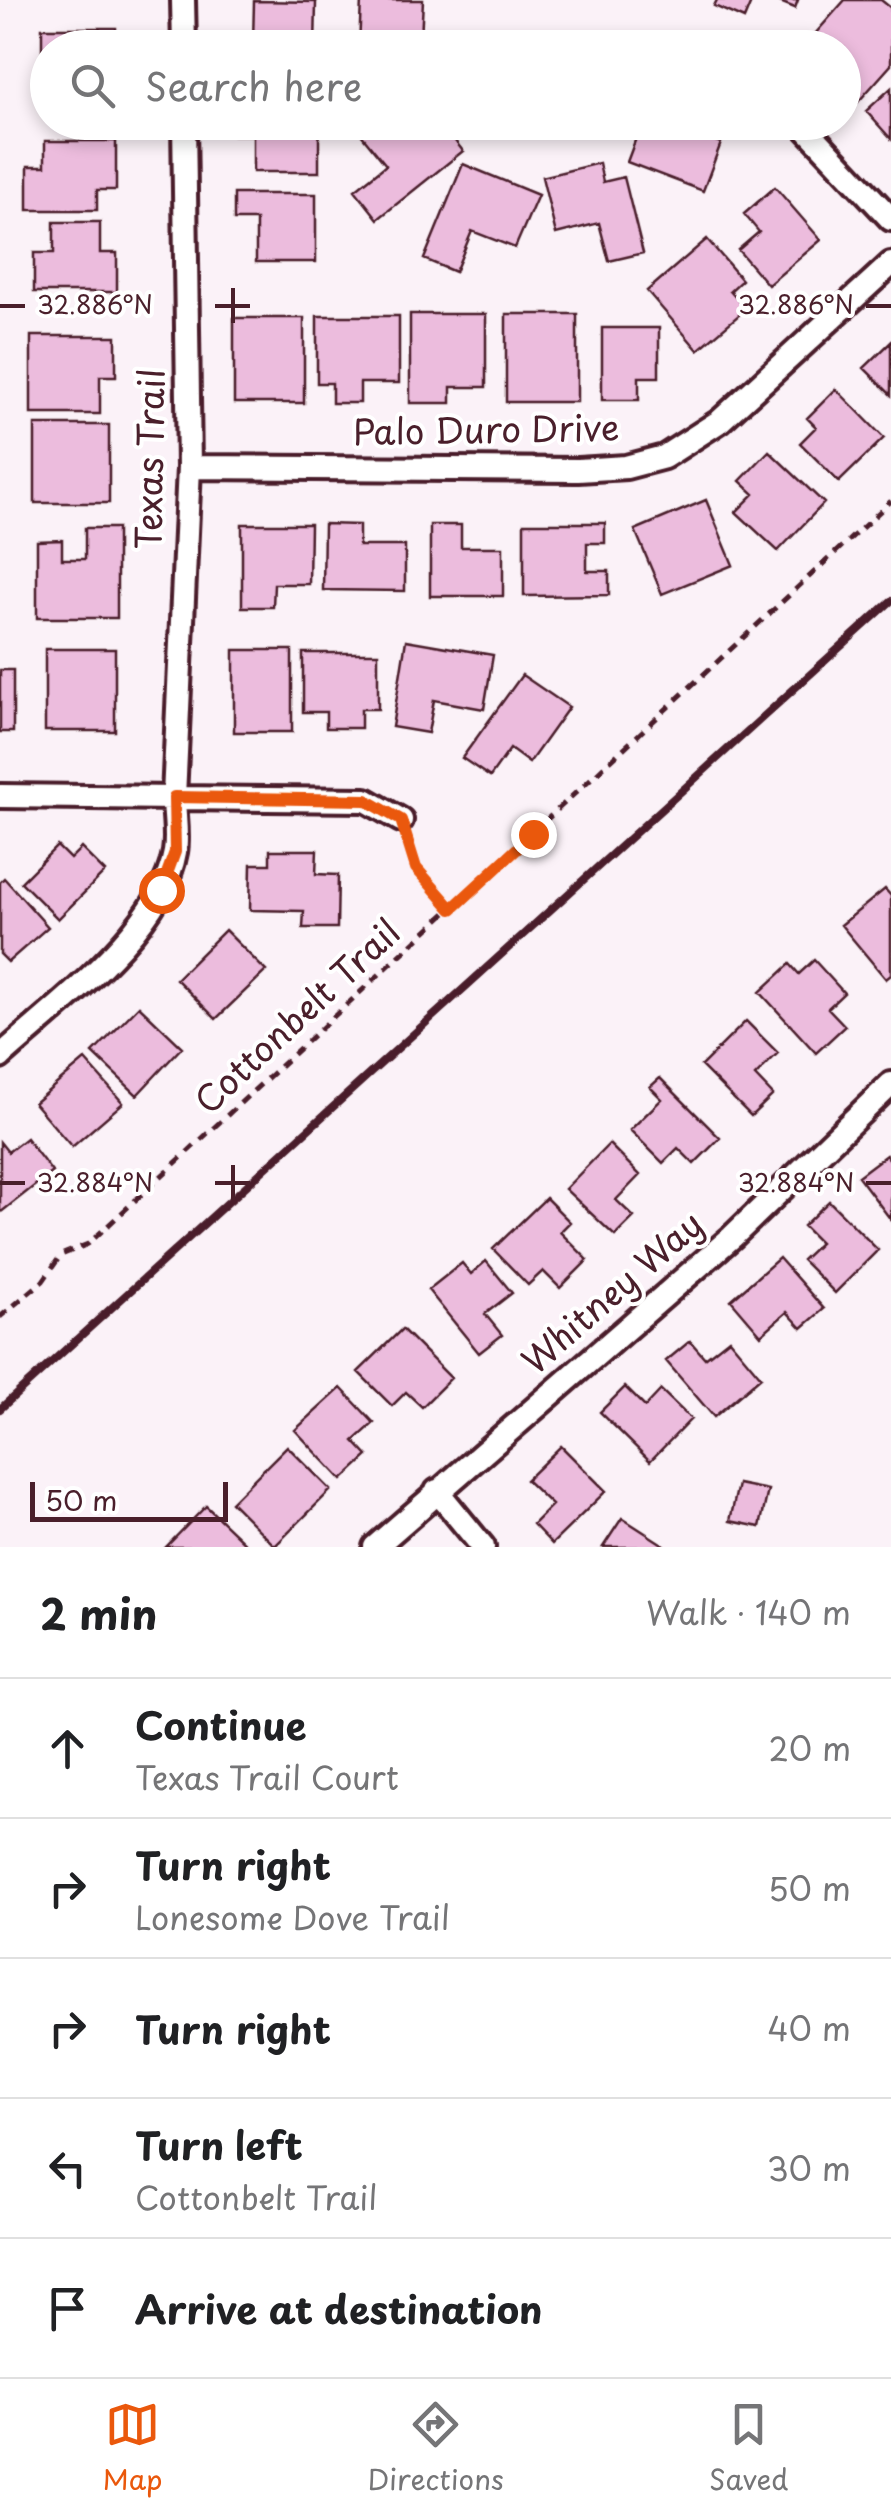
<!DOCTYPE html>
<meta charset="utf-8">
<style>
:root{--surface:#fff;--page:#f6f6f6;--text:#202124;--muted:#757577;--line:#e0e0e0;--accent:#ea580c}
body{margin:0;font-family:"Playpen Sans",sans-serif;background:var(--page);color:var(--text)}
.scale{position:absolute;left:30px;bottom:25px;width:198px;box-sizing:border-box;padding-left:10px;border:5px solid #4a1f2b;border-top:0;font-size:28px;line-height:35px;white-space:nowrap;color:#4a1f2b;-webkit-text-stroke:8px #fff;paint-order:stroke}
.stop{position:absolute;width:30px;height:30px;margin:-22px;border:8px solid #ea580c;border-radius:50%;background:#fff}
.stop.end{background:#ea580c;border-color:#fff;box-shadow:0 2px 10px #0008}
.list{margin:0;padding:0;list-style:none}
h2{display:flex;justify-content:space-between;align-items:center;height:130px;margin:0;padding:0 40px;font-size:42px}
h2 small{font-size:32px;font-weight:400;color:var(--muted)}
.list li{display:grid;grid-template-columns:65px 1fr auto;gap:30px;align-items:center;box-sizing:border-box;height:140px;padding:0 40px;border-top:2px solid var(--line)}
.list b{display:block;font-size:38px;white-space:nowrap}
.list p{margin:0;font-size:32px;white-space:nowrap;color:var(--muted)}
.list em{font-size:32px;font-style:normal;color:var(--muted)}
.icon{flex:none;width:55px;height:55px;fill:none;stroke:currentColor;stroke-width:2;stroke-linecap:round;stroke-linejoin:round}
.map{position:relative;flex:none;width:891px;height:1547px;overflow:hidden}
.search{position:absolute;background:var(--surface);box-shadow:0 5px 15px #0003;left:30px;right:30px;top:30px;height:110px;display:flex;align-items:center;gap:25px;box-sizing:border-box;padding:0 35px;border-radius:55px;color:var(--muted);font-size:38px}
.sheet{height:830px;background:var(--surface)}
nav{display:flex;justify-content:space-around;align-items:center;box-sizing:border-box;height:140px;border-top:2px solid var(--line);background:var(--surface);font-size:28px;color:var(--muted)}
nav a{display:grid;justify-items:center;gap:5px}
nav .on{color:var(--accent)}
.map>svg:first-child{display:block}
.building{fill:#ecbcdd;stroke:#4a1f2b;stroke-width:2.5}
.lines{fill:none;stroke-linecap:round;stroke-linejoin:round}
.minor-casing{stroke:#4a1f2b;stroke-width:30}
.path{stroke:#4a1f2b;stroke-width:5;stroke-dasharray:10 8;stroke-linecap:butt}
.minor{stroke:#fff;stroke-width:22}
.rail{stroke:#4a1f2b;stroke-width:8}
.route{stroke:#ea580c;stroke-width:12}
.ticks{fill:none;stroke:#4a1f2b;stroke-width:4}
.labels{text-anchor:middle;stroke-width:8;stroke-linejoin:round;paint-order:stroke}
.street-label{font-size:35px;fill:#4a1f2b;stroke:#fff}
.ticks-label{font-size:25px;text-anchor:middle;fill:#4a1f2b;stroke:#fff;stroke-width:8;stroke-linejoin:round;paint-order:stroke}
</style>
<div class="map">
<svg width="891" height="1547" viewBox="0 0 891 1547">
<rect width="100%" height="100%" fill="#fbf2f8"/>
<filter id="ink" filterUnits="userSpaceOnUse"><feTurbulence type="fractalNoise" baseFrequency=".01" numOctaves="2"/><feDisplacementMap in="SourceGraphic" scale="20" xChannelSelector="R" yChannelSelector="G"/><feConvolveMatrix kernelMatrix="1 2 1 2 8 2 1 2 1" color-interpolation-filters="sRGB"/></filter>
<g filter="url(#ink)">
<!-- building -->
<path class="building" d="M 361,0 L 423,0 L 421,39 L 440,39 L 440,48 L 359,48 Z
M 717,0 L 752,0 L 744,19 L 714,6 Z
M 775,0 L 798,0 L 795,8 Z
M 845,0 L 881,0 L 891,8 L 891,65 L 858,102 L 844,89 L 844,48 L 830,48 L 815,34 Z
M 254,1 L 316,2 L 315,48 L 232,48 L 232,43 L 253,43 Z
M 42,28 L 116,28 L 116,48 L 48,48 L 48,94 L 42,94 Z
M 891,88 L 891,139 L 866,111 Z
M 234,122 L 319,122 L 319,172 L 253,172 L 253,135 L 234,135 Z
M 363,122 L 440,122 L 463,151 L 378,219 L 355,190 L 386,165 L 356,128 Z
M 642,122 L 666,122 L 721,143 L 703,191 L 627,162 Z
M 45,141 L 116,141 L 116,190 L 97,190 L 97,210 L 28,210 L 28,166 L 45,166 Z
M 599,163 L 603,182 L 624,177 L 643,253 L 609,261 L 599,223 L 556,234 L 542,177 Z
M 463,164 L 538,195 L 515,248 L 472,231 L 455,272 L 424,259 Z
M 775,187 L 821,240 L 768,285 L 738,250 L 759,232 L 744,214 Z
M 234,194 L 316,194 L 316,262 L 256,262 L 256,220 L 234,220 Z
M 54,222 L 100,222 L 100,253 L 117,253 L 117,292 L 34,292 L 34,253 L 54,253 Z
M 707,239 L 742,280 L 730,291 L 746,309 L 698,350 L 647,291 Z
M 410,314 L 486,314 L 486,387 L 451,387 L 451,403 L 410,403 Z
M 506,314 L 577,314 L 577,402 L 506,402 Z
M 317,316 L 399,316 L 399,383 L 360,383 L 360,403 L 332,403 L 332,383 L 317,383 Z
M 234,318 L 304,318 L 304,403 L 234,403 Z
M 602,328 L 659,328 L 659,377 L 639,377 L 639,400 L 602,400 Z
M 31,336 L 116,336 L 116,376 L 100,376 L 100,414 L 31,414 Z
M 891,342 L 891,395 L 864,368 Z
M 836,389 L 884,438 L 839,482 L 800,443 L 816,427 L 807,418 Z
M 35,425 L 109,425 L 109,503 L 35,503 Z
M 769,451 L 824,503 L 778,551 L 736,512 L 754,494 L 740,481 Z
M 706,500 L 733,565 L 662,594 L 635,530 Z
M 524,523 L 605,523 L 605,543 L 587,543 L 587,571 L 609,571 L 609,595 L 524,596 Z
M 242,524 L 310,524 L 309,584 L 274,584 L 273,607 L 242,607 Z
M 324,524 L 359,525 L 359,546 L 405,546 L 405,591 L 323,590 Z
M 430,525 L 461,525 L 461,547 L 503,547 L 503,596 L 430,596 Z
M 85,528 L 117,528 L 117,618 L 37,618 L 37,541 L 62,540 L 62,559 L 85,559 Z
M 406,640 L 493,655 L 484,709 L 434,700 L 428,733 L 392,727 Z
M 45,649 L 115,649 L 115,731 L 45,731 Z
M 234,650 L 292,650 L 292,732 L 234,732 Z
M 303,653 L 378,653 L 378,709 L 361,709 L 361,728 L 326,728 L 326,712 L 303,712 Z
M 0,670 L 13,670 L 13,732 L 0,732 Z
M 522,675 L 569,707 L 529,763 L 510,749 L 490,777 L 462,758 Z
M 57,846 L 70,859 L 81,848 L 105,872 L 58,919 L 21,882 Z
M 270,850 L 317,850 L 316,874 L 338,875 L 337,928 L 303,928 L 304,911 L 250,910 L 251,864 L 270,864 Z
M 4,878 L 48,927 L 8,962 L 0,954 L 0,882 Z
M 885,889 L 891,896 L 891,975 L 886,979 L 841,925 Z
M 225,930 L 266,971 L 216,1019 L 176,979 Z
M 814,960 L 844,993 L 828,1008 L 845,1026 L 816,1053 L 760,992 L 790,964 L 799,974 Z
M 139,1006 L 182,1047 L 137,1095 L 93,1053 Z
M 746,1021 L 778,1053 L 755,1076 L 773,1095 L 751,1116 L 701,1066 Z
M 85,1060 L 123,1103 L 72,1147 L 34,1103 Z
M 660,1078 L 720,1138 L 694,1164 L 678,1148 L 663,1163 L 630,1130 L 662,1099 L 650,1087 Z
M 26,1138 L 52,1172 L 0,1213 L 0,1142 L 8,1152 Z
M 609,1144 L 640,1175 L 616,1200 L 634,1217 L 615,1236 L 565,1189 Z
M 886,1155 L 891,1161 L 891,1220 L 858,1176 Z
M 546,1198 L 570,1222 L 560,1232 L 588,1260 L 560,1288 L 543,1271 L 528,1285 L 493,1249 Z
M 829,1201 L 878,1250 L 835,1293 L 802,1260 L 820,1243 L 803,1226 Z
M 779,1258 L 824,1309 L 802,1328 L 787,1312 L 761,1335 L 731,1300 Z
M 486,1261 L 512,1293 L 485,1314 L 502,1335 L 479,1353 L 428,1290 L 462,1263 L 471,1274 Z
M 402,1329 L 451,1378 L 422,1407 L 406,1392 L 392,1406 L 358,1372 Z
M 729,1339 L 761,1377 L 714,1417 L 666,1361 L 690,1341 L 705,1358 Z
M 625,1387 L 645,1407 L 661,1390 L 691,1419 L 650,1461 L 600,1412 Z
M 341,1388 L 374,1423 L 354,1441 L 368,1456 L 342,1480 L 295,1430 Z
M 287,1446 L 331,1490 L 275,1546 L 231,1502 Z
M 561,1446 L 606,1491 L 552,1544 L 533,1524 L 552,1505 L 526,1480 Z
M 738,1484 L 768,1490 L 760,1527 L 730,1521 Z
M 206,1506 L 249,1547 L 166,1547 Z
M 622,1518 L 667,1547 L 603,1547 Z"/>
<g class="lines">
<defs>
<path id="minor" d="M 183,0 L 184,48
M 800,122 L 891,219
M 189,467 L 578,470 L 626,467 L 664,457 L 720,421 L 891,264
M 0,796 L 366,800 L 401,820
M 0,1057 C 56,1006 162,929 175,852 C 178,835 174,814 174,797 L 189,467 L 184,122
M 437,1491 L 483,1547
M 375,1547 L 732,1237 L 891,1084"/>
</defs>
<!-- minor casing -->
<use href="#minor" class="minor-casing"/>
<!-- path -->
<path class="path" d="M 408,842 L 415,868 L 452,909
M 0,1317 L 43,1281 L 61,1255 L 88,1244 L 891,501"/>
<!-- minor -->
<use href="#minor" class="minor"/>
<!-- rail -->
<path class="rail" d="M 0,1409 L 891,601"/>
</g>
</g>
<g class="lines" filter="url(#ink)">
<!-- route -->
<path class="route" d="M 161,890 L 175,852 L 174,797 L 366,800 L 401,820 L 416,868 L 452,909 L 533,834"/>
</g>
<!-- ticks -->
<path class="ticks" d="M 233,288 L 233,323M 0,306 L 25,306M 215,306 L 250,306M 866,306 L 891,306M 233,1165 L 233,1200M 0,1183 L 25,1183M 215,1183 L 250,1183M 866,1183 L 891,1183"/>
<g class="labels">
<!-- street labels -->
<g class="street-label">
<text transform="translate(486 431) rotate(-1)" y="12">Palo Duro Drive</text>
<text transform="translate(151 459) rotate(-89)" y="12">Texas Trail</text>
<text transform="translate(298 1017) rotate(-43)" y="12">Cottonbelt Trail</text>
<text transform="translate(613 1293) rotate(-41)" y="12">Whitney Way</text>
</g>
</g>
<g class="ticks-label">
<text x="95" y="314">32.886°N</text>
<text x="796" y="314">32.886°N</text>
<text x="95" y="1192">32.884°N</text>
<text x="796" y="1192">32.884°N</text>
</g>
</svg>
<div class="scale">50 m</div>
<div class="stop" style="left:161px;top:890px"></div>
<div class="stop end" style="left:533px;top:834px"></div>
<div class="search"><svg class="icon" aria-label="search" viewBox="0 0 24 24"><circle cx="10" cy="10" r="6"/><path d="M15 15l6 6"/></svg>Search here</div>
</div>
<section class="sheet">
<h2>2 min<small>Walk · 140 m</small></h2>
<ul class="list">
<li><svg class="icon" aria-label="ahead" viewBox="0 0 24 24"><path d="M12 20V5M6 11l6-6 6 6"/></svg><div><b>Continue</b><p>Texas Trail Court</p></div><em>20 m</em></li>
<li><svg class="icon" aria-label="right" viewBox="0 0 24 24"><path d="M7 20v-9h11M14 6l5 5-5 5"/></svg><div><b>Turn right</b><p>Lonesome Dove Trail</p></div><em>50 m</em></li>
<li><svg class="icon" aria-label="right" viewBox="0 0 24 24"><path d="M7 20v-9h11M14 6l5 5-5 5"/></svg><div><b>Turn right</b></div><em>40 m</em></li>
<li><svg class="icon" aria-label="left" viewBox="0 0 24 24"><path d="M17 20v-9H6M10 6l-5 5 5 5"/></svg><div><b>Turn left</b><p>Cottonbelt Trail</p></div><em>30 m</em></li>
<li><svg class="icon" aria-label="arrive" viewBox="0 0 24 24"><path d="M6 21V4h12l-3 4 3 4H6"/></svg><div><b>Arrive at destination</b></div></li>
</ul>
</section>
<nav>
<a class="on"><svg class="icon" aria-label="map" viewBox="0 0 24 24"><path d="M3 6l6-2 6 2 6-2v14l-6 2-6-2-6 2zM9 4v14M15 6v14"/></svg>Map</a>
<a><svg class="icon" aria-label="directions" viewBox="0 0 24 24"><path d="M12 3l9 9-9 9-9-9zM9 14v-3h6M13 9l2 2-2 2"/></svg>Directions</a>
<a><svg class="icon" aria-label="saved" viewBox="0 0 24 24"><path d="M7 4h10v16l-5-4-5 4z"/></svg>Saved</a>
</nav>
